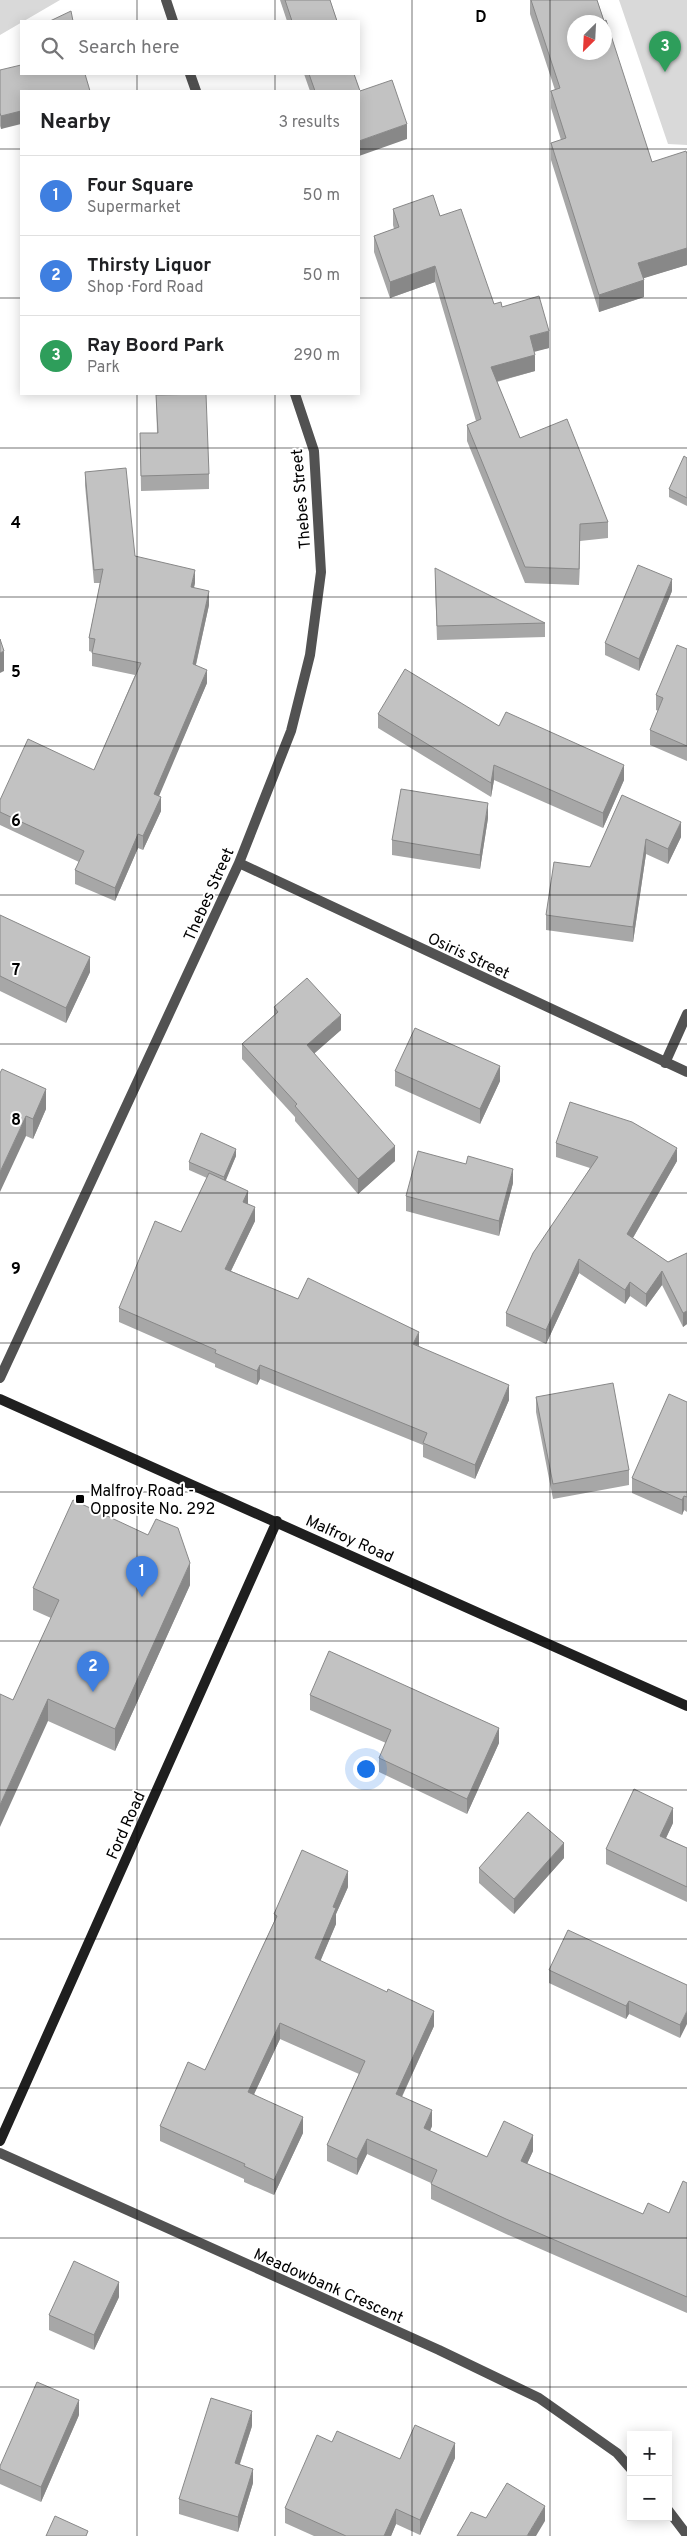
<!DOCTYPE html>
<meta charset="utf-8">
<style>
:root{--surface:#fff;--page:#f6f6f6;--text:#202124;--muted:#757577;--line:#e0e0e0;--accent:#2563eb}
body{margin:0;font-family:Overpass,sans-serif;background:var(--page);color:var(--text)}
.controls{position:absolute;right:15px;bottom:15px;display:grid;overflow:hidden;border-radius:0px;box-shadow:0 2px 12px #0003}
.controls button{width:45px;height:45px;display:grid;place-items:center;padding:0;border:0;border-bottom:1px solid var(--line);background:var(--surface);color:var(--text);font:25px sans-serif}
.compass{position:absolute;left:567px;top:15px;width:45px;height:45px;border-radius:50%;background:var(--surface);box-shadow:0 2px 12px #0003;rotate:204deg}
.you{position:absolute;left:365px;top:1768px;width:18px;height:18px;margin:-12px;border:4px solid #fff;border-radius:50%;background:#1a73e8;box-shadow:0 0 0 8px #1a73e833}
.badge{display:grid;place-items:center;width:32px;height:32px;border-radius:50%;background:var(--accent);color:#fff;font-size:16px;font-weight:700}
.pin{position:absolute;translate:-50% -41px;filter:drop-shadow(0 1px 2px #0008)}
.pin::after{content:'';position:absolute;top:26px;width:18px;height:15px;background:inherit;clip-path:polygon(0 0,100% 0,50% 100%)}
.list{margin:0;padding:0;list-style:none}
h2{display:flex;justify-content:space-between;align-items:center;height:65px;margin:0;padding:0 20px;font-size:21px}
h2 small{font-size:16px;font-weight:400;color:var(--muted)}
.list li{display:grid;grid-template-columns:32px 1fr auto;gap:15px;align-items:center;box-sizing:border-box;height:80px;padding:0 20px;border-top:1px solid var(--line)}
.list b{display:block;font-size:19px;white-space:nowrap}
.list p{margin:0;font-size:16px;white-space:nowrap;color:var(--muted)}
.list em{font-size:16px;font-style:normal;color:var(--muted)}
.icon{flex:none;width:28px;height:28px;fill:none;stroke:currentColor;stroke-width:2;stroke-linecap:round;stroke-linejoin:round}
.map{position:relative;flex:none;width:687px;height:2536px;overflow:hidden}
.search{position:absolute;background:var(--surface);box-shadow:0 2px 12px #0003;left:20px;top:20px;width:340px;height:55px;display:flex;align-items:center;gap:12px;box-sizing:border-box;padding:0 18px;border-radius:0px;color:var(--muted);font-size:19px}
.panel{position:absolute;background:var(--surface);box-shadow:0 2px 12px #0003;left:20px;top:90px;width:340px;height:305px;border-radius:0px}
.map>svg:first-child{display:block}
.green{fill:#d9d9d9}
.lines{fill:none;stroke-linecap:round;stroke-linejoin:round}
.street{stroke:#525252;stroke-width:10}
.secondary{stroke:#1f1f1f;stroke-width:10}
.wall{fill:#a7a7a7}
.shaded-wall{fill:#888}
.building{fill:#c2c2c2;stroke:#888;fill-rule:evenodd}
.grid{fill:none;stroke:#000;stroke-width:1;stroke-opacity:0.55}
.poi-dot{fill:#000;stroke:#fff;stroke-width:2}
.labels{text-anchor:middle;stroke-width:4;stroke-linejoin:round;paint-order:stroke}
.street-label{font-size:16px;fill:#000;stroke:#fff}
.poi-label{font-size:16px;fill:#000;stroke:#fff;text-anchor:start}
.grid-label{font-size:16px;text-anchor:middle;font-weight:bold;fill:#000;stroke:#fff;stroke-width:4;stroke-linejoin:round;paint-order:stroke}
</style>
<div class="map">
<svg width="687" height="2536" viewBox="0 0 687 2536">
<rect width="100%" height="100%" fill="#fff"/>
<!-- green -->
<path class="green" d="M 0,0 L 60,0 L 0,35 Z
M 619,0 L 687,0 L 687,145 L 668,144 Z"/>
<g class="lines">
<!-- street -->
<path class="street" d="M 166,0 L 173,21
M 190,74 L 196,91
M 239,863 L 687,1072
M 665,1063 L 687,1014
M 0,1378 L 239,863 L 291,731 L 310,655 L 321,572 L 314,451 L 295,394
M 0,2153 L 439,2350 L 539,2398 L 617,2453 L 631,2469
M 668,2510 L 687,2535"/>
<!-- secondary -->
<path class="secondary" d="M 0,1399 L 687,1706
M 0,2141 L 277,1521"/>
</g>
<!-- wall -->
<path class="wall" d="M 280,0 L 330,0 L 337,21 L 287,21 Z
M 530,0 L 597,0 L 652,162 L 687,154 L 687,265 L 643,278 L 644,297 L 599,312 L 551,160 L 551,143 L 561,140 L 551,108 L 551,91 L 555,90 L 530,14 Z
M 0,70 L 90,91 L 1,129 L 0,126 Z
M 304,74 L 354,74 L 360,91 L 407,139 L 359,91 L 310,91 Z
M 393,209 L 440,216 L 494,304 L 502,307 L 549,348 L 534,351 L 535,371 L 497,382 L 520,438 L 608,522 L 608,538 L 580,541 L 579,585 L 525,583 L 467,441 L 467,425 L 476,421 L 435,282 L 390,298 L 374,252 L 374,236 L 394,229 L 393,225 Z
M 156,395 L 209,474 L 209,489 L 141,491 L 140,433 L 157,433 Z
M 687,458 L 687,506 L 669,497 L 669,489 Z
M 85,472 L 135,556 L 195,583 L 194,587 L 209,605 L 196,665 L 207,683 L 158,796 L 161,811 L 143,850 L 138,848 L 115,901 L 75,884 L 75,870 L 79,862 L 0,825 L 0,800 L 94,770 L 135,675 L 92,666 L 92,652 L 89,651 L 89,638 L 100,583 L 94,583 L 85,485 Z
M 435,582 L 545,623 L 545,637 L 437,640 Z
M 672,591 L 639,671 L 605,655 L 605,643 Z
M 687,649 L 687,761 L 650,745 L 650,730 L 658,711 L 656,710 L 656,695 Z
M 378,714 L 499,726 L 624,780 L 603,828 L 494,780 L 491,797 L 378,728 Z
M 622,795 L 681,837 L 668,864 L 646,854 L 633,942 L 546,930 L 546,915 L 590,867 Z
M 488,818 L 480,869 L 392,855 L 392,840 Z
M 0,915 L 90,972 L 66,1023 L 0,991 Z
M 274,1007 L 341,1030 L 314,1053 L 395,1161 L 358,1194 L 295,1121 L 295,1117 L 242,1059 L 242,1044 L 274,1015 Z
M 395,1071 L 500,1081 L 480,1124 L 395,1086 Z
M 0,1073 L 46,1109 L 33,1139 L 26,1136 Z
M 556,1143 L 677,1161 L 633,1238 L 668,1262 L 687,1253 L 687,1324 L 683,1327 L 662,1285 L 646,1307 L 630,1296 L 625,1304 L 579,1273 L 546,1344 L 506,1326 L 506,1313 L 590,1168 L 556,1157 Z
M 236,1156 L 225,1181 L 248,1204 L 255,1221 L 231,1271 L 298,1299 L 419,1346 L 509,1400 L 475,1479 L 423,1457 L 423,1445 L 260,1379 L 257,1385 L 215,1367 L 215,1364 L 119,1322 L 119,1308 L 181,1232 L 207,1178 L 189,1170 L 189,1162 Z
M 513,1183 L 499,1236 L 406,1211 L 406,1196 Z
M 536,1397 L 629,1470 L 629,1485 L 553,1499 L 536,1412 Z
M 687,1402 L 687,1512 L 684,1510 L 682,1515 L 632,1493 L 632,1478 Z
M 190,1585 L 115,1751 L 48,1721 L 13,1700 L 51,1618 L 33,1610 L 33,1588 Z
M 310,1695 L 499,1743 L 467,1814 L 379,1772 L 379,1758 L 386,1743 L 310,1710 Z
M 673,1823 L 666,1838 L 687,1848 L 687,1902 L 606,1864 L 606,1849 Z
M 564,1858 L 514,1914 L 479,1883 L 479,1868 Z
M 348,1887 L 336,1914 L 336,1924 L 320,1961 L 434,2026 L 402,2097 L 432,2126 L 430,2131 L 487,2157 L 533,2151 L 527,2164 L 643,2214 L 669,2213 L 687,2183 L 687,2313 L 506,2234 L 431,2199 L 431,2183 L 367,2154 L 357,2175 L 327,2161 L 327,2145 L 359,2074 L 280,2039 L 254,2094 L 303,2133 L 274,2195 L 244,2182 L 244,2179 L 160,2141 L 160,2126 L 205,2070 L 274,1922 L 274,1914 Z
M 549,1970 L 687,1985 L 680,2038 L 629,2014 L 626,2019 L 549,1983 Z
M 119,2297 L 94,2350 L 49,2330 L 49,2315 Z
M 79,2415 L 41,2502 L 0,2484 L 0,2466 Z
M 252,2426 L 240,2464 L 253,2483 L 238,2532 L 179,2514 L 179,2499 Z
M 332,2442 L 400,2459 L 455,2458 L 420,2535 L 396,2524 L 391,2536 L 314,2536 L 285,2523 L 285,2508 Z"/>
<!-- shaded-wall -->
<path class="shaded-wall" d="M 21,111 L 21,124 L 1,129 L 1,116 Z
M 407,124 L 407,139 L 359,156 L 359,141 Z
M 687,248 L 687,265 L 638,280 L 638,263 Z
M 435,266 L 435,282 L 390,298 L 390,282 Z
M 644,280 L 644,297 L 599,312 L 599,295 Z
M 549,331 L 549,348 L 530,353 L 530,336 Z
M 535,355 L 535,371 L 491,383 L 491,367 Z
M 580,524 L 580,541 L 579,585 L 579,569 Z
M 195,570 L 195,583 L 191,600 L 191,587 Z
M 672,579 L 672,591 L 639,671 L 639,659 Z
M 209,591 L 209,605 L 193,677 L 193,664 Z
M 4,651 L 4,671 L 0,673 L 0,653 Z
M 207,670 L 207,683 L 154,808 L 154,794 Z
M 494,765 L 494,780 L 491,797 L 491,783 Z
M 624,765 L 624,780 L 603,828 L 603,813 Z
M 161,797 L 161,811 L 143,850 L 143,836 Z
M 488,803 L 488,818 L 480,869 L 480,855 Z
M 681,822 L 681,837 L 668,864 L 668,849 Z
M 138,834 L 138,848 L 115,901 L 115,888 Z
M 646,839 L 646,854 L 633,942 L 633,927 Z
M 90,957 L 90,972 L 66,1023 L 66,1008 Z
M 341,1015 L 341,1030 L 307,1060 L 307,1045 Z
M 500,1066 L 500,1081 L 480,1124 L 480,1109 Z
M 46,1089 L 46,1109 L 33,1139 L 33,1119 Z
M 26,1116 L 26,1136 L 0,1192 L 0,1172 Z
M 395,1146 L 395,1161 L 358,1194 L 358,1179 Z
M 677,1148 L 677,1161 L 627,1248 L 627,1234 Z
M 236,1149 L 236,1156 L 224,1185 L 224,1177 Z
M 513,1169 L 513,1183 L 499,1236 L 499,1221 Z
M 248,1191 L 248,1206 L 243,1202 Z
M 255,1207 L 255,1221 L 225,1283 L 225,1269 Z
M 579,1259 L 579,1273 L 546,1344 L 546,1330 Z
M 662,1271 L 662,1285 L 646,1307 L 646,1294 Z
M 630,1282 L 630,1296 L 625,1304 L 625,1290 Z
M 687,1311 L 687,1324 L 683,1327 L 683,1313 Z
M 419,1332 L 419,1346 L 413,1344 Z
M 260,1365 L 260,1379 L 257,1385 L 257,1371 Z
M 509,1385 L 509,1400 L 475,1479 L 475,1465 Z
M 684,1496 L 684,1510 L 682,1515 L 682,1500 Z
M 190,1563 L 190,1585 L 115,1751 L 115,1729 Z
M 48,1699 L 48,1721 L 0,1827 L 0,1805 Z
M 499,1728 L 499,1743 L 467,1814 L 467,1799 Z
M 673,1808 L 673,1823 L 660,1851 L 660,1836 Z
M 564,1843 L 564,1858 L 514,1914 L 514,1899 Z
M 348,1871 L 348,1887 L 336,1914 L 336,1924 L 315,1974 L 315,1958 L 333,1907 Z
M 629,2001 L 629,2014 L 626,2019 L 626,2006 Z
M 434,2011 L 434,2026 L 396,2109 L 396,2094 Z
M 687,2011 L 687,2024 L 680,2038 L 680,2025 Z
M 280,2023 L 280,2039 L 248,2107 L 248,2092 Z
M 432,2110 L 432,2126 L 424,2144 L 424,2128 Z
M 303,2117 L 303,2133 L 274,2195 L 274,2180 Z
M 533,2135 L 533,2151 L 521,2177 L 521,2161 Z
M 367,2139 L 367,2154 L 357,2175 L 357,2159 Z
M 119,2282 L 119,2297 L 94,2350 L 94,2335 Z
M 79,2400 L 79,2415 L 41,2502 L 41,2487 Z
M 252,2411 L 252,2426 L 235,2478 L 235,2463 Z
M 455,2443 L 455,2458 L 420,2535 L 420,2520 Z
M 253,2469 L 253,2483 L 238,2532 L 238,2517 Z
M 545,2506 L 545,2521 L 536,2536 L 527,2536 Z
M 396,2509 L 396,2524 L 391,2536 L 384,2536 Z"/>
<!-- building -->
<path class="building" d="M 285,0 L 330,0 L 337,21 L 292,21 Z
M 531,0 L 597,0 L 604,21 L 606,20 L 652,162 L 686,151 L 687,154 L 687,248 L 638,263 L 644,280 L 599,295 L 551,143 L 566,138 L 551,91 L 560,88 ZM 574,22 L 604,22 L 604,52 L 574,52 Z
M 71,11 L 73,21 L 50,21 Z
M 21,65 L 21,74 L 85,74 L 90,91 L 21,91 L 21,111 L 1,116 L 0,113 L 0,70 Z
M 309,74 L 354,74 L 360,91 L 392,80 L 407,124 L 359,141 L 359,91 L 315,91 Z
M 433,195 L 440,216 L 461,209 L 494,304 L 501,302 L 502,307 L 539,296 L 549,331 L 530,336 L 535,355 L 491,367 L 520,438 L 567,419 L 608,522 L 580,524 L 579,569 L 525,567 L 467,425 L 481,419 L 435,266 L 390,282 L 374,236 L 399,227 L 393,209 Z
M 206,394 L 209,474 L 141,476 L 140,433 L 158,433 L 156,395 Z
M 684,456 L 687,458 L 687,498 L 669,489 Z
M 126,468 L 135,556 L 195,570 L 191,587 L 209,591 L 193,664 L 207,670 L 154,794 L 161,797 L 143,836 L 138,834 L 115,888 L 75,870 L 84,851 L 0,812 L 0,800 L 28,739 L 94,770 L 141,663 L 92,653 L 95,639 L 89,638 L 103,569 L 94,570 L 85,472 Z
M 638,565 L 672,579 L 639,659 L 605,643 Z
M 435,568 L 545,623 L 437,626 Z
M 0,639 L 4,651 L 0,653 Z
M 677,645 L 687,649 L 687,746 L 650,730 L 663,698 L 656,695 Z
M 405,669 L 499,726 L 506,712 L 624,765 L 603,813 L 494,765 L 491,783 L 378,714 Z
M 401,789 L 488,803 L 480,855 L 392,840 Z
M 622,795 L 681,822 L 668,849 L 646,839 L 633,927 L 546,915 L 554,862 L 590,867 Z
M 0,915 L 90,957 L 66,1008 L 0,976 Z
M 307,978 L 341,1015 L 307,1045 L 395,1146 L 358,1179 L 295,1106 L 297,1104 L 242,1044 L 278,1012 L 274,1007 Z
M 415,1028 L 500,1066 L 480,1109 L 395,1071 Z
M 2,1069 L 46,1089 L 33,1119 L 26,1116 L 0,1172 L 0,1073 Z
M 570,1102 L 632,1122 L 677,1148 L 627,1234 L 668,1262 L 687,1253 L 687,1311 L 683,1313 L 662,1271 L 646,1294 L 630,1282 L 625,1290 L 579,1259 L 546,1330 L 506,1313 L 533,1253 L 598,1157 L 556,1143 Z
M 201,1133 L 236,1149 L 224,1177 L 189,1162 Z
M 418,1151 L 466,1164 L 468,1156 L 513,1169 L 499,1221 L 406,1196 Z
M 209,1173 L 248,1191 L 243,1202 L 255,1207 L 225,1269 L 298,1299 L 308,1278 L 419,1332 L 413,1344 L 509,1385 L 475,1465 L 423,1443 L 427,1433 L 260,1365 L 257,1371 L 215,1353 L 216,1350 L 119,1308 L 155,1221 L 181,1232 Z
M 613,1383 L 629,1470 L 553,1484 L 536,1397 Z
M 669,1394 L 687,1402 L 687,1497 L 684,1496 L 682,1500 L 632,1478 Z
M 73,1500 L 148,1535 L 156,1519 L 178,1528 L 190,1563 L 115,1729 L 48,1699 L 0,1805 L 0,1694 L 13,1700 L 59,1600 L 33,1588 Z
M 329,1651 L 499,1728 L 467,1799 L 379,1758 L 391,1730 L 310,1695 Z
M 634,1789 L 673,1808 L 660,1836 L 687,1848 L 687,1887 L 606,1849 Z
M 528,1812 L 564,1843 L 514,1899 L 479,1868 Z
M 302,1850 L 348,1871 L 333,1907 L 336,1908 L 315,1958 L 387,1992 L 388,1989 L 434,2011 L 396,2094 L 432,2110 L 424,2128 L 487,2157 L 504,2121 L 533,2135 L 521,2161 L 643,2214 L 648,2203 L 669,2213 L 683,2181 L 687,2183 L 687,2297 L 506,2219 L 431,2184 L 437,2170 L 367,2139 L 357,2159 L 327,2145 L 365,2061 L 280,2023 L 248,2092 L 303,2117 L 274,2180 L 244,2166 L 245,2164 L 160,2126 L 188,2062 L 205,2070 L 277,1916 L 274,1914 Z
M 568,1930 L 687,1985 L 687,2011 L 680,2025 L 629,2001 L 626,2006 L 549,1970 Z
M 74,2261 L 119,2282 L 94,2335 L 49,2315 Z
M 37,2382 L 79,2400 L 41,2487 L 0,2469 L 0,2466 Z
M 211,2398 L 252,2411 L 235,2463 L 253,2469 L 238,2517 L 179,2499 Z
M 415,2425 L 455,2443 L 420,2520 L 396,2509 L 384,2536 L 346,2536 L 285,2508 L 317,2435 L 332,2442 L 337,2431 L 400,2459 Z
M 507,2483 L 545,2506 L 527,2536 L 457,2536 L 471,2512 L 486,2518 Z
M 55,2516 L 88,2531 L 86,2536 L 46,2536 Z"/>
<!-- grid -->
<path class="grid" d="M 137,0 L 137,21M 275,0 L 275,21M 412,0 L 412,2536M 550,0 L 550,2536M 137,74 L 137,91M 275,74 L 275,91M 0,149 L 21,149M 359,149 L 687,149M 0,298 L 21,298M 359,298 L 687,298M 137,394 L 137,2536M 275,394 L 275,2536M 0,448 L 687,448M 0,597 L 687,597M 0,746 L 687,746M 0,895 L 687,895M 0,1044 L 687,1044M 0,1193 L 687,1193M 0,1343 L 687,1343M 0,1492 L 687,1492M 0,1641 L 687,1641M 0,1790 L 687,1790M 0,1939 L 687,1939M 0,2088 L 687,2088M 0,2238 L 687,2238M 0,2387 L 687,2387"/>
<!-- markers -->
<rect class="poi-dot" x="75" y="1494" width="10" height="10" rx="2.5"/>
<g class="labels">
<!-- street labels -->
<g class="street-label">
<text transform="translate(300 499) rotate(-95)" y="6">Thebes Street</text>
<text transform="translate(208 894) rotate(-66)" y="6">Thebes Street</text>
<text transform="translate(469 955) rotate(25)" y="6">Osiris Street</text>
<text transform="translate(350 1538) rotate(24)" y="6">Malfroy Road</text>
<text transform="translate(125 1825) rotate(-66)" y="6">Ford Road</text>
<text transform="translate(329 2285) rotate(24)" y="6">Meadowbank Crescent</text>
</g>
<!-- poi labels -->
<g class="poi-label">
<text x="90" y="1496">Malfroy Road -<tspan x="90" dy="18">Opposite No. 292</tspan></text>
</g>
</g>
<g class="grid-label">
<text x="481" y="22">D</text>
<text x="16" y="528">4</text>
<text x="16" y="677">5</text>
<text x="16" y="826">6</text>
<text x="16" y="975">7</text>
<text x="16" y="1125">8</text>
<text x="16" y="1274">9</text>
</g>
</svg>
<div class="controls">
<button>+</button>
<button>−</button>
</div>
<svg class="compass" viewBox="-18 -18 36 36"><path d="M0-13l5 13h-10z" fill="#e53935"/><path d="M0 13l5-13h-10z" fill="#757577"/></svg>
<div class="you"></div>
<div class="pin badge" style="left:142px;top:1597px;background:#3f7fe0">1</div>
<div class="pin badge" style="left:93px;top:1692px;background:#3f7fe0">2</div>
<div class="pin badge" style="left:665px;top:72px;background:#2e9e5b">3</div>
<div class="search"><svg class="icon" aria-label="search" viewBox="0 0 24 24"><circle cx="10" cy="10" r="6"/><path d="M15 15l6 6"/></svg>Search here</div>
<section class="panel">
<h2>Nearby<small>3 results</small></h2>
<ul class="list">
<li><span class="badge" style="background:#3f7fe0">1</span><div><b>Four Square</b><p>Supermarket</p></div><em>50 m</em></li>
<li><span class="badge" style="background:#3f7fe0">2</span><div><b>Thirsty Liquor</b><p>Shop · Ford Road</p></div><em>50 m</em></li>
<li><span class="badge" style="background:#2e9e5b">3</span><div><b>Ray Boord Park</b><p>Park</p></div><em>290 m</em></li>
</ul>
</section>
</div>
